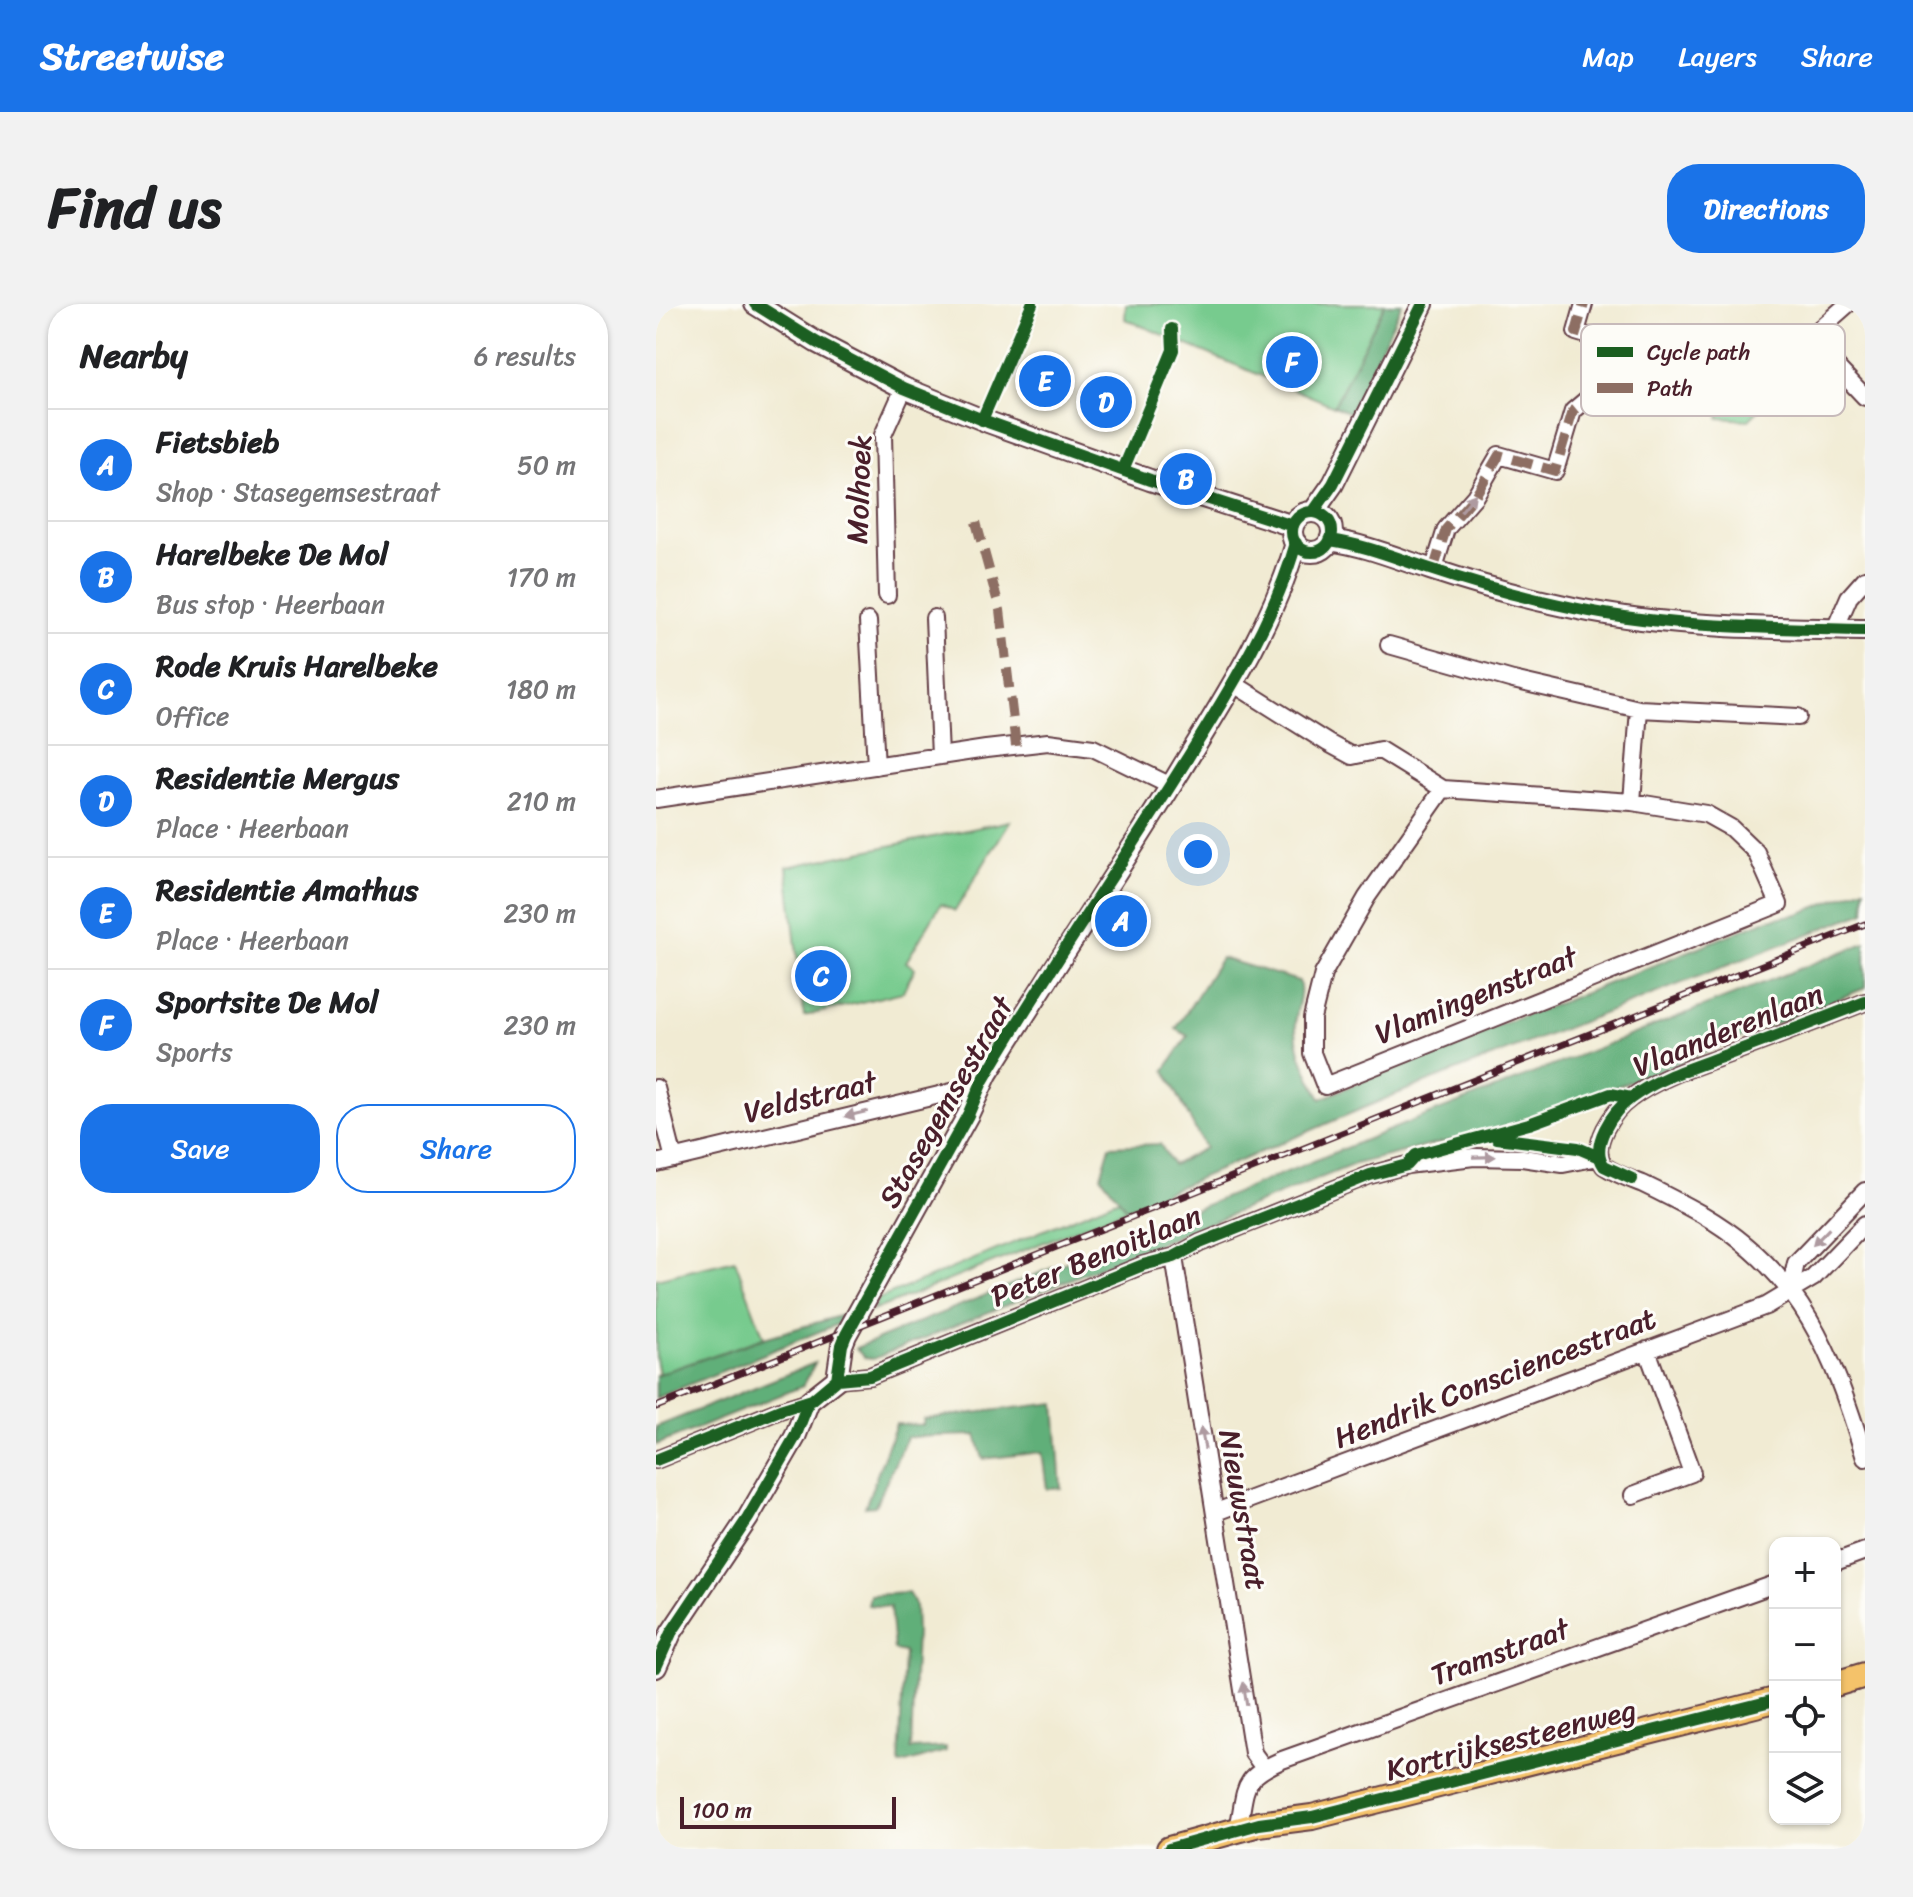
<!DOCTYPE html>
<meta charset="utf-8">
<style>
:root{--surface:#fff;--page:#f2f2f2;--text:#202124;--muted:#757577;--line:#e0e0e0;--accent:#1a73e8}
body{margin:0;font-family:Sriracha,sans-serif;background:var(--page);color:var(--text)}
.controls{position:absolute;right:24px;bottom:24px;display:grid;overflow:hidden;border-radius:16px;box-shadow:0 2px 6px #0004}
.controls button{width:72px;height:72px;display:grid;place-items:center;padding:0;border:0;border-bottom:2px solid var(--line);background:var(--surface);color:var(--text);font:40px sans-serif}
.scale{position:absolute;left:24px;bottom:20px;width:216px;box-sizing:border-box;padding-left:8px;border:4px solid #4a1f2b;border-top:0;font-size:22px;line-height:28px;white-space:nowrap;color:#4a1f2b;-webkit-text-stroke:6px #fdfcf7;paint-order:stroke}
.you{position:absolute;left:542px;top:550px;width:28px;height:28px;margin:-20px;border:6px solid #fff;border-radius:50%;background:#1a73e8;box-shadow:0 0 0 12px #1a73e833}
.badge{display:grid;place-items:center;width:52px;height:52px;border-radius:50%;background:var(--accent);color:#fff;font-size:26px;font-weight:700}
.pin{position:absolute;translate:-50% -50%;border:4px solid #fff;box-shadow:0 2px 8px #0006}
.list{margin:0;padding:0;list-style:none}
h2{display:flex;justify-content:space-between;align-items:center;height:104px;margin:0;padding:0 32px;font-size:34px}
h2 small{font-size:26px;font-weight:400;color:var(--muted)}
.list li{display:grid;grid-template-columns:52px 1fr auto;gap:24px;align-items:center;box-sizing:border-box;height:112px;padding:0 32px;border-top:2px solid var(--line)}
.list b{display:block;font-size:30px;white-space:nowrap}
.list p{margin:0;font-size:26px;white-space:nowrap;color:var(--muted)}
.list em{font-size:26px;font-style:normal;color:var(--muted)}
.actions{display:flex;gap:16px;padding:24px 32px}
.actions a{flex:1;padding:18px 0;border:2px solid var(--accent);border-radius:32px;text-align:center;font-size:28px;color:var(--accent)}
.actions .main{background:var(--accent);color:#fff}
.icon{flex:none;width:44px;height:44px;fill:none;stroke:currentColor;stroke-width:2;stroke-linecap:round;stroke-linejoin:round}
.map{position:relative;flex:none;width:1209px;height:1545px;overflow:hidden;border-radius:32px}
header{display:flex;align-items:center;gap:48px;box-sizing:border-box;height:112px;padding:0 40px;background:var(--accent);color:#fff}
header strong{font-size:38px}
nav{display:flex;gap:44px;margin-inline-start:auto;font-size:28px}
.intro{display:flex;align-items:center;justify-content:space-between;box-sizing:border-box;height:192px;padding:0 48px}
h1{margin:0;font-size:56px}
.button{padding:20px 36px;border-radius:32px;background:var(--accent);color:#fff;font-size:28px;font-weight:700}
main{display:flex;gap:48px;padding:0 48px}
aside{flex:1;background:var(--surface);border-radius:32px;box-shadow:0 2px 6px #0004}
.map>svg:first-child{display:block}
.green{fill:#77cb8e;stroke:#60755c;stroke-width:2}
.forest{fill:#61af79;stroke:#566752;stroke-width:2}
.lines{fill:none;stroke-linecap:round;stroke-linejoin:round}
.minor-casing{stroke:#633e44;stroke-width:20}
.tertiary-casing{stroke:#633e44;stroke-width:24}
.primary-casing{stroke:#633e44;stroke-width:28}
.minor{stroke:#fff;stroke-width:16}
.tertiary{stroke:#fff;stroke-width:20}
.primary{stroke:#f4c26a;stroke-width:24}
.rail-casing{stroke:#4a1f2b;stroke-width:7}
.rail{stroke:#fdfcf7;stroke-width:4;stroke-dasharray:12;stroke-linecap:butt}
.quiet{stroke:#8d6e63;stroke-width:10;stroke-dasharray:20 10;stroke-linecap:butt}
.cycleway-casing{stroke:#fdfcf7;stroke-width:17}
.cycleway{stroke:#1b5e20;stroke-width:12}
.oneway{fill:#ae9aa0}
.labels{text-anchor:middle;stroke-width:6;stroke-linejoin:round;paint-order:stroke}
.street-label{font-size:30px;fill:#4a1f2b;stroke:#fdfcf7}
.key{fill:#fdfcf7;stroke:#c7baba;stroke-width:2}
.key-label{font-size:22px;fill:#4a1f2b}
</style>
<header>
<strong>Streetwise</strong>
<nav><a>Map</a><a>Layers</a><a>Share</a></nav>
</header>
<div class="intro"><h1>Find us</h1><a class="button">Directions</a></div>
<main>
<aside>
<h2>Nearby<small>6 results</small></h2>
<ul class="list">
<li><span class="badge">A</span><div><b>Fietsbieb</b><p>Shop · Stasegemsestraat</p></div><em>50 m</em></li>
<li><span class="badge">B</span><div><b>Harelbeke De Mol</b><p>Bus stop · Heerbaan</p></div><em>170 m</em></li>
<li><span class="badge">C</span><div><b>Rode Kruis Harelbeke</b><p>Office</p></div><em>180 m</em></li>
<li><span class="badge">D</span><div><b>Residentie Mergus</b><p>Place · Heerbaan</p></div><em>210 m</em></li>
<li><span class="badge">E</span><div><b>Residentie Amathus</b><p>Place · Heerbaan</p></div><em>230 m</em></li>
<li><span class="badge">F</span><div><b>Sportsite De Mol</b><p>Sports</p></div><em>230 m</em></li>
</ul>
<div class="actions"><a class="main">Save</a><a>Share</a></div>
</aside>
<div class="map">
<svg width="1209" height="1545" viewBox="0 0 1209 1545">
<rect width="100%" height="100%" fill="#fdfcf7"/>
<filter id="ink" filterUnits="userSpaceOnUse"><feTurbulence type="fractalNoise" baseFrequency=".0125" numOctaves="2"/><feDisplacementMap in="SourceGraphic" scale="16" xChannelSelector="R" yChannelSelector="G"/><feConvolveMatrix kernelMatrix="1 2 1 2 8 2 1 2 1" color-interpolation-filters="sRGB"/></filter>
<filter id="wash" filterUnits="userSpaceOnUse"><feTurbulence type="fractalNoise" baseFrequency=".006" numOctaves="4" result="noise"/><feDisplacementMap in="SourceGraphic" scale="32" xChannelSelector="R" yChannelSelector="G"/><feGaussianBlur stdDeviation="1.8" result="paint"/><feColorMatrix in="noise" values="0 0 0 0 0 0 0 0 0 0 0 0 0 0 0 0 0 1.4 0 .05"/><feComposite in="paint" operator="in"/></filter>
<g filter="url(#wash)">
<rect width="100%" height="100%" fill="#f1ebd3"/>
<!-- green -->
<path class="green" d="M 470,0 L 729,0 L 678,102 L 469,15 Z
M 1145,48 L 1151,49 L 1160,56 L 1130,84 L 1126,83 L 1093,116 L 1063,114 L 1065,104 L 1084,97 Z
M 354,517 L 299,607 L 285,600 L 250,658 L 259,664 L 247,688 L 148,712 L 131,563 Z
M 463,895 L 471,905 L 216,1007 L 222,995 Z
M 79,956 L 108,1034 L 3,1070 L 0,1054 L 0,975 Z"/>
<!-- forest -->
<path class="forest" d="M 729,0 L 746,0 L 694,109 L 678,102 Z
M 1209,584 L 1209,608 L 738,791 L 471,905 L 445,872 L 454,842 L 504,840 L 517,861 L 549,844 L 509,766 L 532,732 L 520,725 L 565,654 L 643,677 C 647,690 641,701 640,715 C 638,744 652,770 665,795 L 794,739 L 906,698 L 1113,615 L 1142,610 Z
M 1209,639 L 1209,684 L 992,771 L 849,823 L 699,860 L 217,1055 L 208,1054 L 200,1044 L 726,829 Z
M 187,1011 L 182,1020 L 0,1094 L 0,1071 L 108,1034 Z
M 159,1059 L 147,1082 L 0,1141 L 0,1123 Z
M 399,1099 L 405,1184 L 391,1185 L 386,1148 L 327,1155 L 320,1131 L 251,1133 L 219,1202 L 209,1203 L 240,1120 L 267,1121 L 268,1115 Z
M 252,1289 L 259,1300 L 260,1328 L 255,1445 L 290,1443 L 290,1447 L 243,1461 L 248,1348 L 238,1346 L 234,1303 L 212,1301 L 214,1291 Z"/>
</g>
<g filter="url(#ink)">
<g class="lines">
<defs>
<path id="minor" d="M 1152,33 L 1209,93
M 938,86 L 967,93 L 991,91 L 1058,96 L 1075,94 L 1100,81 L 1192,0
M 777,267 L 790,225 L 819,192 L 843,151 L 899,167 L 917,107 L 936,91 L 947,36 L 920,28 L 928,0
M 231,291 L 227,131 L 248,84
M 278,314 L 284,452
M 212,317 L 220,462
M 1179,325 L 1193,293 L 1209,275
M 733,341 L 857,376 L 983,405 L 1142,413
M 578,380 L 672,439 L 696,452 L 724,446 L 787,485 L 711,593 L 667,670 L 656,714 L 656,749 L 669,782 L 1123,600 L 1100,548 L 1075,524 L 1050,510 L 976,498 L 787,485
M 0,495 L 330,445 L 392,438 L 437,444 L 515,482
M 976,498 L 983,405
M 1209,698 C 1161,717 1113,735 1065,753 C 1035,764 1000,775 975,794 C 957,807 933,841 948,862 C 960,870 974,875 987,880 C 1008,890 1027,900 1047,911 C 1146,969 1177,1050 1209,1154
M 0,784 L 18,855
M 0,859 L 300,787 L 307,787 L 320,794
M 518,953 L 597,1449 L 608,1464
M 1134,986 L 1140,959 L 1209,887
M 181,1075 L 214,1072 L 487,961 L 518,953 L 544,939 L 714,871 L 751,861 L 818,853 L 866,854 L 907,860 L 943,853
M 0,1156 L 124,1106 L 153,1097
M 977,1191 L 1036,1169 L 991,1046
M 560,1208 L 1110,1002 L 1157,974 L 1209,920
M 1179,1258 L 1209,1247
M 582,1525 C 591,1484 583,1475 626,1456 L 1119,1280"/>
<path id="tertiary" d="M 99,0 L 160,38 L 248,84 L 332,118 L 494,176 L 637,222
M 658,207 L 677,180 L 767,0
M636 228a20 20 0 1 1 40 0a20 20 0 1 1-40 0Z
M 674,236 C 709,241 740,254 774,265 C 816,279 861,292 904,301 C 1003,324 1108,324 1209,326
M 0,1363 L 15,1329 L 92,1214 L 139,1133 L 153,1097 L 181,1075 L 186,1041 L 190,1031 L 312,811 L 331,770 C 394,670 459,572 521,472 C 566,398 616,323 640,239"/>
<path id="primary" d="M 1179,1380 L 1209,1371
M 513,1545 L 603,1520 L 656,1513 L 1119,1396"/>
</defs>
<!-- minor casing -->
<use href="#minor" class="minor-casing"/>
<!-- tertiary casing -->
<use href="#tertiary" class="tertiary-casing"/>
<!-- primary casing -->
<use href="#primary" class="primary-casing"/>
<!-- minor -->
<use href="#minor" class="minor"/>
<!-- tertiary -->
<use href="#tertiary" class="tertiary"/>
<!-- primary -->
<use href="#primary" class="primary"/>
<defs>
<path id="rail" d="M 0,1103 L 1209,620"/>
</defs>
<!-- rail casing -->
<use href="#rail" class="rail-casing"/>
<!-- rail -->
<use href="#rail" class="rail"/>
<!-- quiet -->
<path class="quiet" d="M 320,218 L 344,306 L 360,442
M 777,267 L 790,225 L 819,192 L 843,151 L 899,167 L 917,107 L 936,91 L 947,36 L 920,28 L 928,0"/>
<defs>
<path id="cycleway" d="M 99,0 L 160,38 L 248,84 L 332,118 L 494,176 L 637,222
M 326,116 L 376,0
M 467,166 L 517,46 L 516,25
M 658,207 L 677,180 L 767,0
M636 228a20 20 0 1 1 40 0a20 20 0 1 1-40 0Z
M 674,236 C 709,241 740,254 774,265 C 816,279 861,292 904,301 C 1003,324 1108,324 1209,326
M 841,834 L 922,844 L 943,853
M 976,875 L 948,862 C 933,841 957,807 975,794 C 1000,775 1035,764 1065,753 C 1113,735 1161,717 1209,698
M 181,1075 L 186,1041 L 190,1031 L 312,811 L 326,778 C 390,668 464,563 531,455 C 573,387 618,317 640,239
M 0,1156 L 124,1106 L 156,1096 L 181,1075 L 214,1072 L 487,961 L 518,953 L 544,939 L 714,871 L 751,861 L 760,851 L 873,820 L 955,790 L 975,794
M 0,1363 L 15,1329 L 92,1214 L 139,1133 L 153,1097
M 513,1545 L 603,1520 L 656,1513 L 1119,1396"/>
</defs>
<!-- cycleway casing -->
<use href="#cycleway" class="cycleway-casing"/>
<!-- cycleway -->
<use href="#cycleway" class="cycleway"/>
</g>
<!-- one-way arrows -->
<defs><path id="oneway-solid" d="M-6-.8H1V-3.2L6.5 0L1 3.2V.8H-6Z" transform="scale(2)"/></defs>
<g class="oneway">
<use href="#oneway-solid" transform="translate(812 199) rotate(-51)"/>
<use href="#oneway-solid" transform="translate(200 810) rotate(167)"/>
<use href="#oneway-solid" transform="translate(828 853) rotate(-1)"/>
<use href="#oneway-solid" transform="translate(1165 933) rotate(134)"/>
<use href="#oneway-solid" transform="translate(547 1134) rotate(-100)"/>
<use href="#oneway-solid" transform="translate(589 1390) rotate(-99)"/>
</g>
</g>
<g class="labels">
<!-- street labels -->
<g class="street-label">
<text transform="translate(203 185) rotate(-88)" y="10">Molhoek</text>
<text transform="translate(820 691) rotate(-22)" y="10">Vlamingenstraat</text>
<text transform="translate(1072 726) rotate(-22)" y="10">Vlaanderenlaan</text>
<text transform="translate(154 793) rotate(-14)" y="10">Veldstraat</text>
<text transform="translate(290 798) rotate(-60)" y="10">Stasegemsestraat</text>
<text transform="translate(440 952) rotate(-22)" y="10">Peter Benoitlaan</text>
<text transform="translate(839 1074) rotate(-21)" y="10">Hendrik Consciencestraat</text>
<text transform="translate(587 1206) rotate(80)" y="10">Nieuwstraat</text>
<text transform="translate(844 1348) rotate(-20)" y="10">Tramstraat</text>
<text transform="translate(855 1436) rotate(-14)" y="10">Kortrijksesteenweg</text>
</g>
</g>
<!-- legend -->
<rect x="925" y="20" width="264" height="92" rx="12" class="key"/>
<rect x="941" y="43" width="36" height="10" fill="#1b5e20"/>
<rect x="941" y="79" width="36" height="10" fill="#8d6e63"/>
<g class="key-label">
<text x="991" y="56">Cycle path</text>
<text x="991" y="92">Path</text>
</g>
</svg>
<div class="controls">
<button>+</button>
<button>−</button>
<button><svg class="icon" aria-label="locate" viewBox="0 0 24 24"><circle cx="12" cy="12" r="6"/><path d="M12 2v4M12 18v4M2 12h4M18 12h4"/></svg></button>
<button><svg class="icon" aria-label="layers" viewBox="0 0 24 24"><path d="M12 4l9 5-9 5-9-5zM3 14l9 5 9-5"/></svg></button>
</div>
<div class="scale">100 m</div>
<div class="you"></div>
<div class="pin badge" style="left:465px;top:617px">A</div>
<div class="pin badge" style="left:530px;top:175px">B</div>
<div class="pin badge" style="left:165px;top:672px">C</div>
<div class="pin badge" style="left:450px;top:98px">D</div>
<div class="pin badge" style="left:389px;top:77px">E</div>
<div class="pin badge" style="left:636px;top:58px">F</div>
</div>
</main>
